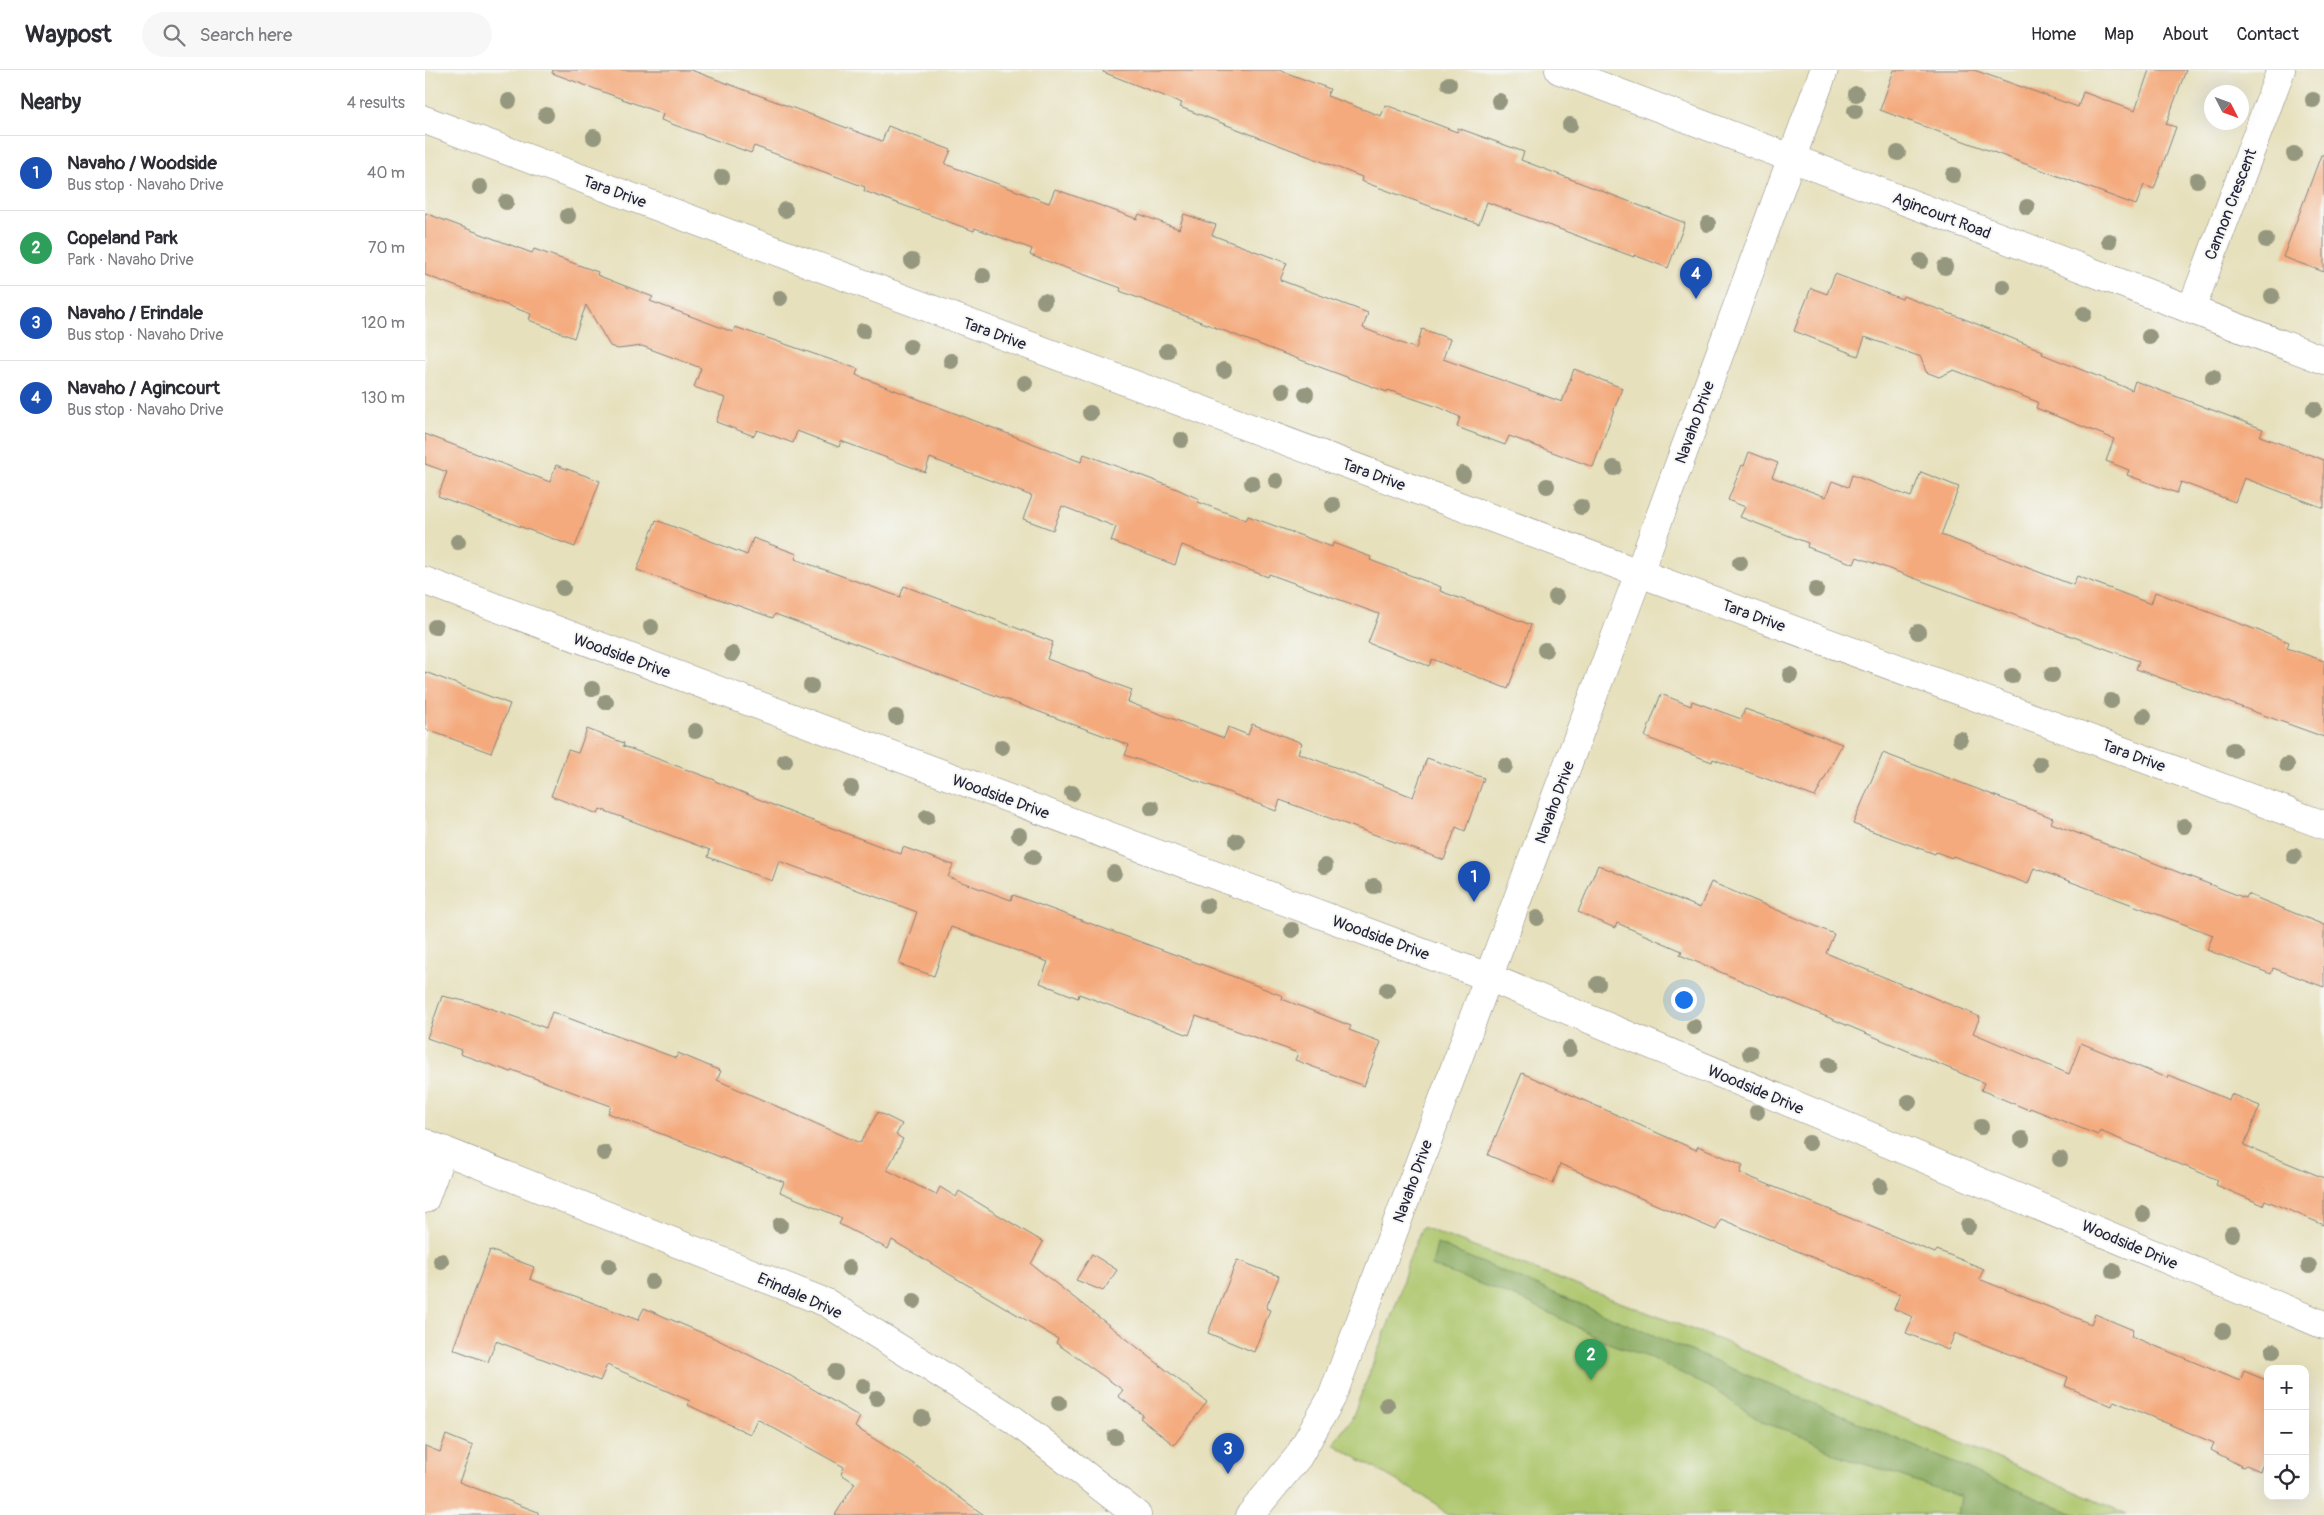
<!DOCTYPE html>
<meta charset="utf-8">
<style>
:root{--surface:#fff;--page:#f7f7f7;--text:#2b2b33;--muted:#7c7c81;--line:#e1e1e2;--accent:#c8321e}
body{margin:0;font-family:Pangolin,sans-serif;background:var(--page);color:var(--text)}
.controls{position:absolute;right:15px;bottom:15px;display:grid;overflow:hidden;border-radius:10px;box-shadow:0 5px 20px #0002}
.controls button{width:45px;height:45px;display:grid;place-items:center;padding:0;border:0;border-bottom:1px solid var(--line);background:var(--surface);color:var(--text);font:25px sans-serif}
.compass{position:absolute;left:1779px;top:15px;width:45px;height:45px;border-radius:50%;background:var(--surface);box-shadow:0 5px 20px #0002;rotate:132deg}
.you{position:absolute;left:1258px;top:929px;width:18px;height:18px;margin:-12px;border:4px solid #fff;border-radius:50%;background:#1a73e8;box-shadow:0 0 0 8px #1a73e833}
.badge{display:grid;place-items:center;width:32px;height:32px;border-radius:50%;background:var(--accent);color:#fff;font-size:16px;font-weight:700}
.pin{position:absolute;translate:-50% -41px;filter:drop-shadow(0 1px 2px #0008)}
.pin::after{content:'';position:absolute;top:26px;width:18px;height:15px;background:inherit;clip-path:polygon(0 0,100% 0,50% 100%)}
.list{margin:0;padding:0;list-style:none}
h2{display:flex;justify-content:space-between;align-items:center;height:65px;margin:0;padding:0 20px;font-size:21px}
h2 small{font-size:16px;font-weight:400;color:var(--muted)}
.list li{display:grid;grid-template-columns:32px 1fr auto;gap:15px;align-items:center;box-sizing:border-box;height:75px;padding:0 20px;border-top:1px solid var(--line)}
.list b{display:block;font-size:19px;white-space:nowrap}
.list p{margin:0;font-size:16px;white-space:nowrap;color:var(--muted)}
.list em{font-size:16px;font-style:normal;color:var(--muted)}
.icon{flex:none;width:28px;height:28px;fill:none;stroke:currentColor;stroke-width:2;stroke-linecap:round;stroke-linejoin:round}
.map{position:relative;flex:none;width:1899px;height:1445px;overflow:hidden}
header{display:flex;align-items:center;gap:30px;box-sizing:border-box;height:70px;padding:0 25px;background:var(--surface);border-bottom:1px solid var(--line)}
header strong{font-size:24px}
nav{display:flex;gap:28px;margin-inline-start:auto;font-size:18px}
.search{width:350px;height:45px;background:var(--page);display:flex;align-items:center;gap:12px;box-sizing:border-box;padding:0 18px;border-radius:28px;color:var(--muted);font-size:19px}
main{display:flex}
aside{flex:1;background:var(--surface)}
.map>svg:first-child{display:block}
.green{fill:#adc66c;stroke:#687454}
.forest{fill:#8aab60;stroke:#56664e}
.building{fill:#f4aa7d}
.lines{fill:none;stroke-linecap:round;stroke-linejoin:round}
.minor-casing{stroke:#84817c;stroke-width:29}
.tertiary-casing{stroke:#84817c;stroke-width:29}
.minor{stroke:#fff;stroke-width:28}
.tertiary{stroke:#fff;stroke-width:28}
.tree{fill:#95977e}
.labels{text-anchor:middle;stroke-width:4;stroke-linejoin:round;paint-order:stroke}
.street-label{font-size:16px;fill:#22223b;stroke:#f6f6f2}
</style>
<header>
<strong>Waypost</strong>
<div class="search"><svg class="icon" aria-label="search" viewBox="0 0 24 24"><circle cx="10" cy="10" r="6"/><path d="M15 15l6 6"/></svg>Search here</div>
<nav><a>Home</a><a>Map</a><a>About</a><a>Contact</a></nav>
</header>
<main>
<aside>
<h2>Nearby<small>4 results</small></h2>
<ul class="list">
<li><span class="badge" style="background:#1a4fb4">1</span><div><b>Navaho / Woodside</b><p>Bus stop · Navaho Drive</p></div><em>40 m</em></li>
<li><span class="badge" style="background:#2e9e5b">2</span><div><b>Copeland Park</b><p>Park · Navaho Drive</p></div><em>70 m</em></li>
<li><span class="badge" style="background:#1a4fb4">3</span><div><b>Navaho / Erindale</b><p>Bus stop · Navaho Drive</p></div><em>120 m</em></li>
<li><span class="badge" style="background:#1a4fb4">4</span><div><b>Navaho / Agincourt</b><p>Bus stop · Navaho Drive</p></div><em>130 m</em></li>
</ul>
</aside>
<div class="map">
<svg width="1899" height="1445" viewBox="0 0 1899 1445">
<rect width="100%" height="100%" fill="#f6f6f2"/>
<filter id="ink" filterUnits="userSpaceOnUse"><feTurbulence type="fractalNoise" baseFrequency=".02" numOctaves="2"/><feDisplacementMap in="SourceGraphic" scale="10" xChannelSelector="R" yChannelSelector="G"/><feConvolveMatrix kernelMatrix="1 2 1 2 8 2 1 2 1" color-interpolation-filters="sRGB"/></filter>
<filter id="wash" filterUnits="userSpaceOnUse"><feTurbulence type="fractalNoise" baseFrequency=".0096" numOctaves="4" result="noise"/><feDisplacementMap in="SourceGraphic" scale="20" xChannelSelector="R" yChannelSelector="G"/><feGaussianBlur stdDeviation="1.12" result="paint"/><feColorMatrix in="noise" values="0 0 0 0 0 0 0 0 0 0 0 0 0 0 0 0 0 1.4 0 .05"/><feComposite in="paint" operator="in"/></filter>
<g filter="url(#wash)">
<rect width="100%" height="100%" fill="#e6e0bc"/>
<!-- green -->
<path class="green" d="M 997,1157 L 1300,1272 L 1702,1444 L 1022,1445 L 1012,1434 L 908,1374 L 927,1348 L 973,1229 L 983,1192 Z"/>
<!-- forest -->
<path class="forest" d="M 1012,1174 L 1082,1203 L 1651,1445 L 1533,1445 L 1536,1427 L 1456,1399 L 1418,1388 L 1379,1366 L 1337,1352 L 1288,1319 L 1226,1288 L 1183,1273 L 1101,1231 L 1007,1196 Z"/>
<g id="blocks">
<!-- building -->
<path class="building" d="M 128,0 L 266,0 L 457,71 L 463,56 L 526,80 L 520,94 L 624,133 L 630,119 L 712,149 L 714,144 L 754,159 L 759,144 L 791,155 L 787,165 L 862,193 L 855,210 L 943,243 L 938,258 L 991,279 L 997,259 L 1025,269 L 1018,289 L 1137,332 L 1149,299 L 1197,318 L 1168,397 L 1084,366 L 1080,375 L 1032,357 L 1035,347 L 1016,338 L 963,320 L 962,322 L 857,283 L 695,221 L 696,218 L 605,185 L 607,179 L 550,158 L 549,161 L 439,121 L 440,117 L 329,76 L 326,83 L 236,50 L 238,44 L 127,3 Z
M 678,0 L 854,0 L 905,19 L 902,26 L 956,46 L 961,35 L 1032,62 L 1033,58 L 1099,82 L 1096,90 L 1260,153 L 1243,198 L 1209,185 L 1209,187 L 1062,132 L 1054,154 L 936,111 L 937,107 L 755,37 L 757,33 L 678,2 Z
M 1469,0 L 1549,0 L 1653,37 L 1658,22 L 1710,41 L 1724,0 L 1761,0 L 1741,54 L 1751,57 L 1729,119 L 1719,115 L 1711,135 L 1455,40 Z
M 1896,85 L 1899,85 L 1899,202 L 1858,187 Z
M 0,143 L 107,183 L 109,179 L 173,202 L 172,205 L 228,227 L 225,231 L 308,262 L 310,257 L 433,299 L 431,305 L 656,392 L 659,384 L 752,419 L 774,429 L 773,432 L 821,450 L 823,446 L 907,477 L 908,473 L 946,487 L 945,490 L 1016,517 L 1015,521 L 1106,555 L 1083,619 L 1007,589 L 1004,596 L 943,573 L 954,544 L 844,504 L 843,507 L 757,475 L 750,495 L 686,471 L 691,457 L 637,436 L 628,460 L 598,449 L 607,426 L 505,388 L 500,402 L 416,371 L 414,377 L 372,361 L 368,373 L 332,360 L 329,366 L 291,352 L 300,328 L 269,317 L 276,298 L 217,276 L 193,279 L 185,276 L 161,235 L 149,268 L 104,250 L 106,244 L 0,205 Z
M 1410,204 L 1477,229 L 1478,226 L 1542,250 L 1618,281 L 1617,284 L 1707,320 L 1710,311 L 1838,359 L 1835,366 L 1899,390 L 1899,438 L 1819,408 L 1810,432 L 1756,412 L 1752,423 L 1702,405 L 1704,400 L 1681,391 L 1689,369 L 1611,338 L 1613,332 L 1529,300 L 1514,307 L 1501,302 L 1496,287 L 1440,267 L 1433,286 L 1369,261 L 1386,218 L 1402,224 Z
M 0,364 L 125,412 L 131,395 L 175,411 L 150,477 L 13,426 L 22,402 L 0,394 Z
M 1324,382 L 1353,393 L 1347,407 L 1401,427 L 1407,411 L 1423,417 L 1427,405 L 1486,427 L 1496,402 L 1534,417 L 1516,465 L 1648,515 L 1652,506 L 1726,534 L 1730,522 L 1864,572 L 1862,578 L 1899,591 L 1899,667 L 1711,599 L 1714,591 L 1432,487 L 1429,494 L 1382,477 L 1383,473 L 1315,447 L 1320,437 L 1303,430 L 1317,395 L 1319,396 Z
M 231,450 L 322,485 L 328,468 L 372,484 L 370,489 L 475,527 L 479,516 L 542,539 L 628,572 L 622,589 L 707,620 L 703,632 L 799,668 L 803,657 L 823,665 L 827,654 L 877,673 L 873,683 L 988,727 L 1002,688 L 1059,708 L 1040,761 L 1031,757 L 1019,790 L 855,730 L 851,741 L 803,722 L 700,685 L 704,675 L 350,544 L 348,548 L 212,500 Z
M 0,602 L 85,634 L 66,683 L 0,659 Z
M 1236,624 L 1266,636 L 1267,631 L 1316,649 L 1320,639 L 1417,674 L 1390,727 L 1288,689 L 1287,692 L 1220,667 Z
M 162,659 L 199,673 L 198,676 L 290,710 L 290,711 L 372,745 L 476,784 L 478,777 L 528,795 L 523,807 L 586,830 L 588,825 L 789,899 L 858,926 L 857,929 L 926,956 L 924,960 L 956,972 L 939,1016 L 870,990 L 873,983 L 771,946 L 764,965 L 654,924 L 653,928 L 615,913 L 623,892 L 526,857 L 509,906 L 474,894 L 492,842 L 354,791 L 347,811 L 283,787 L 285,780 L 175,739 L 173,744 L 126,726 L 143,680 L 153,683 Z
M 1458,683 L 1628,748 L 1626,753 L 1820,828 L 1822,824 L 1899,855 L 1899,917 L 1848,898 L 1846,904 L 1782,880 L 1788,865 L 1609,798 L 1603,814 L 1528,786 L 1527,788 L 1511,782 L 1510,784 L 1428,754 Z
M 1173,795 L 1275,838 L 1286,812 L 1409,864 L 1401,883 L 1555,947 L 1548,963 L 1644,1004 L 1656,973 L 1727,1002 L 1743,1008 L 1744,1005 L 1804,1030 L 1806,1024 L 1835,1036 L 1819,1075 L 1899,1108 L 1899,1155 L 1840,1130 L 1838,1135 L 1791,1115 L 1793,1110 L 1675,1061 L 1673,1065 L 1605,1038 L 1604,1040 L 1556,1020 L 1559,1013 L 1255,885 L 1257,881 L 1192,853 L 1190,858 L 1153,842 Z
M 17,926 L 53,934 L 121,958 L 127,942 L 251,988 L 253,983 L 296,1001 L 292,1010 L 435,1073 L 453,1042 L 477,1054 L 471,1065 L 478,1069 L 462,1100 L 511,1125 L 515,1117 L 531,1127 L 534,1121 L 618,1172 L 606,1194 L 782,1332 L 749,1375 L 715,1348 L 718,1345 L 693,1326 L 698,1320 L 631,1273 L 633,1269 L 467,1170 L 463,1179 L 414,1154 L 417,1148 L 355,1122 L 359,1112 L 183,1043 L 186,1036 L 87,1000 L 86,1002 L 35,984 L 36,980 L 2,968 Z
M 1097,1003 L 1271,1080 L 1273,1076 L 1318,1095 L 1315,1103 L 1510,1183 L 1512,1180 L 1559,1199 L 1554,1209 L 1666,1254 L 1670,1244 L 1708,1260 L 1706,1266 L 1815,1311 L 1819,1301 L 1843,1311 L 1843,1382 L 1835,1401 L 1821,1395 L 1818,1397 L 1786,1380 L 1789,1373 L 1689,1331 L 1687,1336 L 1640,1316 L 1643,1307 L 1530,1263 L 1523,1280 L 1481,1263 L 1488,1247 L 1469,1239 L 1475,1224 L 1296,1149 L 1291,1160 L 1135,1094 L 1128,1113 L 1063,1085 Z
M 65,1180 L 109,1197 L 105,1209 L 213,1250 L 219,1238 L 289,1268 L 359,1302 L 435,1347 L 430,1357 L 483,1390 L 559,1445 L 410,1445 L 430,1413 L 416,1404 L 419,1397 L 332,1349 L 325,1364 L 263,1335 L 265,1331 L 182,1295 L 175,1311 L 71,1271 L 63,1292 L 28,1279 Z
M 667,1184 L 692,1200 L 678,1221 L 651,1210 Z
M 812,1190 L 854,1206 L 841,1238 L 845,1240 L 829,1282 L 783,1263 Z
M 21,1365 L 48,1376 L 34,1412 L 113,1442 L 113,1445 L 0,1445 L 0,1376 L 15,1382 Z"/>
</g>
</g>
<g filter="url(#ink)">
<use href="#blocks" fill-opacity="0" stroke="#84817c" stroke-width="1"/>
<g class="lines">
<defs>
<path id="minor" d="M 1134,0 L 1899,290
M 0,50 L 1214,503 L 1899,755
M 1766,240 L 1856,0
M 0,511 L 1063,907 L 1899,1255
M 0,1129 L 18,1080"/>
<path id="tertiary" d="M 0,1073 L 402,1233 L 589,1350 L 712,1445
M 825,1445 L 873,1387 L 907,1327 L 1214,503 L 1399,0"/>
</defs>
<!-- minor casing -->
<use href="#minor" class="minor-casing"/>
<!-- tertiary casing -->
<use href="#tertiary" class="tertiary-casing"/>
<!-- minor -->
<use href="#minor" class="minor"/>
<!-- tertiary -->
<use href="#tertiary" class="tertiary"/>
</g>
<!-- trees -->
<g class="tree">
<circle cx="1024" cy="14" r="8"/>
<circle cx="1431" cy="24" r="8"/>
<circle cx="1888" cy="30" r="8"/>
<circle cx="84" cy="31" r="8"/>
<circle cx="1074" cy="31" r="8"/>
<circle cx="1430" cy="41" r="8"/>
<circle cx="121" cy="45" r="8"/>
<circle cx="1145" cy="55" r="8"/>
<circle cx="169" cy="67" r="8"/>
<circle cx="1473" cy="83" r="8"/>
<circle cx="1869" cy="84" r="8"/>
<circle cx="1528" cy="105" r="8"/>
<circle cx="297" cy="107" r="8"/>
<circle cx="1772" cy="110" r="8"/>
<circle cx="55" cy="117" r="8"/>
<circle cx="81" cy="132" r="8"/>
<circle cx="1602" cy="137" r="8"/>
<circle cx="360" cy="140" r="8"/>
<circle cx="143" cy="146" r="8"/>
<circle cx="1283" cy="154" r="8"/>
<circle cx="1841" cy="170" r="8"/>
<circle cx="1684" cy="171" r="8"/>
<circle cx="487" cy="191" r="8"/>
<circle cx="1496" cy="191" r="8"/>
<circle cx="1520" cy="197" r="8"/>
<circle cx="558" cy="206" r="8"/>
<circle cx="1578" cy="217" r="8"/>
<circle cx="1847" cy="226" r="8"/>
<circle cx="355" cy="228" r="8"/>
<circle cx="619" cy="231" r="8"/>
<circle cx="1659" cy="244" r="8"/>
<circle cx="438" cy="261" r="8"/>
<circle cx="1724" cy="267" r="8"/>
<circle cx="485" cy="277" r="8"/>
<circle cx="742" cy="281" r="8"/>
<circle cx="526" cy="291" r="8"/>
<circle cx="799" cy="300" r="8"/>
<circle cx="1788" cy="307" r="8"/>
<circle cx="600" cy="313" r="8"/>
<circle cx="858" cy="321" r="8"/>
<circle cx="881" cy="324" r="8"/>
<circle cx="1889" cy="339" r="8"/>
<circle cx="665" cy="343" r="8"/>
<circle cx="756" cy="370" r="8"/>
<circle cx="1189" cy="398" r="8"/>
<circle cx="1038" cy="404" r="8"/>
<circle cx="851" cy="411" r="8"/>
<circle cx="827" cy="413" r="8"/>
<circle cx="1122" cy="416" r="8"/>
<circle cx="908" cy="435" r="8"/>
<circle cx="1156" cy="437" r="8"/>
<circle cx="33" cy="472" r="8"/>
<circle cx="1315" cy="493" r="8"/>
<circle cx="138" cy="518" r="8"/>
<circle cx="1391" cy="520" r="8"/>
<circle cx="1131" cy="527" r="8"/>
<circle cx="10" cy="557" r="8"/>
<circle cx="226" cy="557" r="8"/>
<circle cx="1493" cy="562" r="8"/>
<circle cx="1120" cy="580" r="8"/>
<circle cx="307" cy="584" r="8"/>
<circle cx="1365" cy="605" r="8"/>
<circle cx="1627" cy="605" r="8"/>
<circle cx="1587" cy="606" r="8"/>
<circle cx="386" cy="616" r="8"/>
<circle cx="167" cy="619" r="8"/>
<circle cx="1686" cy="631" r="8"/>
<circle cx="181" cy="632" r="8"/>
<circle cx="1719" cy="646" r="8"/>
<circle cx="471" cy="647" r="8"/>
<circle cx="270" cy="661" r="8"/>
<circle cx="1535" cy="669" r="8"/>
<circle cx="577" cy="677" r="8"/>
<circle cx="1808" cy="680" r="8"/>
<circle cx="360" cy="691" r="8"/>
<circle cx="1615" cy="694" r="8"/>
<circle cx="1862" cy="695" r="8"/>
<circle cx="1080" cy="696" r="8"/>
<circle cx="426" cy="718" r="8"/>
<circle cx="647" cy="723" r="8"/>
<circle cx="727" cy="738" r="8"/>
<circle cx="502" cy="747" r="8"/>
<circle cx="1759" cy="756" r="8"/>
<circle cx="594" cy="765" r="8"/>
<circle cx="812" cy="771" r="8"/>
<circle cx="1869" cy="786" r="8"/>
<circle cx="608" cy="787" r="8"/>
<circle cx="900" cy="796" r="8"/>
<circle cx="689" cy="803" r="8"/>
<circle cx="949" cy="816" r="8"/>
<circle cx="782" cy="836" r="8"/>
<circle cx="1112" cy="848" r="8"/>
<circle cx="867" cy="860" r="8"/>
<circle cx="1173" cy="914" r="8"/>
<circle cx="962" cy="920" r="8"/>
<circle cx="1269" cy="957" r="8"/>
<circle cx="1144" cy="979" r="8"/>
<circle cx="1325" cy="983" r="8"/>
<circle cx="1404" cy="995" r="8"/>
<circle cx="1484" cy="1032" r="8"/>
<circle cx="1332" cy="1042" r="8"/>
<circle cx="1556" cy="1057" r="8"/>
<circle cx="1597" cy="1069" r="8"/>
<circle cx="1384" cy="1073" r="8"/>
<circle cx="179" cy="1083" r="8"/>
<circle cx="1635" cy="1089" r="8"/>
<circle cx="1455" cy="1116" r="8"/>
<circle cx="1718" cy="1144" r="8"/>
<circle cx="355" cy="1155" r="8"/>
<circle cx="1543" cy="1156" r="8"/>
<circle cx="1807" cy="1164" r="8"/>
<circle cx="16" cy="1191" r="8"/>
<circle cx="184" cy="1196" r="8"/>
<circle cx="1884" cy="1196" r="8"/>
<circle cx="424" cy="1198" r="8"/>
<circle cx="1688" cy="1201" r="8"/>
<circle cx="227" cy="1212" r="8"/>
<circle cx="489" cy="1231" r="8"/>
<circle cx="1798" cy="1261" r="8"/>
<circle cx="1848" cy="1281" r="8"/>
<circle cx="410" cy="1302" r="8"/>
<circle cx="438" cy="1316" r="8"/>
<circle cx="452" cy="1328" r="8"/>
<circle cx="634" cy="1333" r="8"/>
<circle cx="962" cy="1335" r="8"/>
<circle cx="497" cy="1348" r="8"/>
<circle cx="690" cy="1367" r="8"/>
</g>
</g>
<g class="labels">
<!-- street labels -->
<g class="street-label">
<text transform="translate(190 121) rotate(20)" y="6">Tara Drive</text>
<text transform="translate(1805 134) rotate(-69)" y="6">Cannon Crescent</text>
<text transform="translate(1517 145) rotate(21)" y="6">Agincourt Road</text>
<text transform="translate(570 263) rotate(20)" y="6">Tara Drive</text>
<text transform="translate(1269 352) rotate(-70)" y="6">Navaho Drive</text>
<text transform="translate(949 404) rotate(20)" y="6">Tara Drive</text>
<text transform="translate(1329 545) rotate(20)" y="6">Tara Drive</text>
<text transform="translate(197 585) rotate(20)" y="6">Woodside Drive</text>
<text transform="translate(1709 685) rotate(20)" y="6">Tara Drive</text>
<text transform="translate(576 726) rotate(20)" y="6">Woodside Drive</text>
<text transform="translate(1129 732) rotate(-70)" y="6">Navaho Drive</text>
<text transform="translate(956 867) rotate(20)" y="6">Woodside Drive</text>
<text transform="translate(1331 1019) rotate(23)" y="6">Woodside Drive</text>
<text transform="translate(987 1111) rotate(-70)" y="6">Navaho Drive</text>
<text transform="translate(1705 1174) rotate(23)" y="6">Woodside Drive</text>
<text transform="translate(375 1225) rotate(24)" y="6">Erindale Drive</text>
</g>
</g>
</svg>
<div class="controls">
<button>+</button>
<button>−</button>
<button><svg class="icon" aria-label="locate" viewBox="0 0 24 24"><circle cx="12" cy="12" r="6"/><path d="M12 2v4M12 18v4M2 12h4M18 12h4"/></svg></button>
</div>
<svg class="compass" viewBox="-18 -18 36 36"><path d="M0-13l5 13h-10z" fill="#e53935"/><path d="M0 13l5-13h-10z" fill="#7c7c81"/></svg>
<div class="you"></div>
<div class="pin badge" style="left:1049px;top:832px;background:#1a4fb4">1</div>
<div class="pin badge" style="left:1166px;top:1310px;background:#2e9e5b">2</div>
<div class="pin badge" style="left:803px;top:1404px;background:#1a4fb4">3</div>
<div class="pin badge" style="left:1271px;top:229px;background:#1a4fb4">4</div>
</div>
</main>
